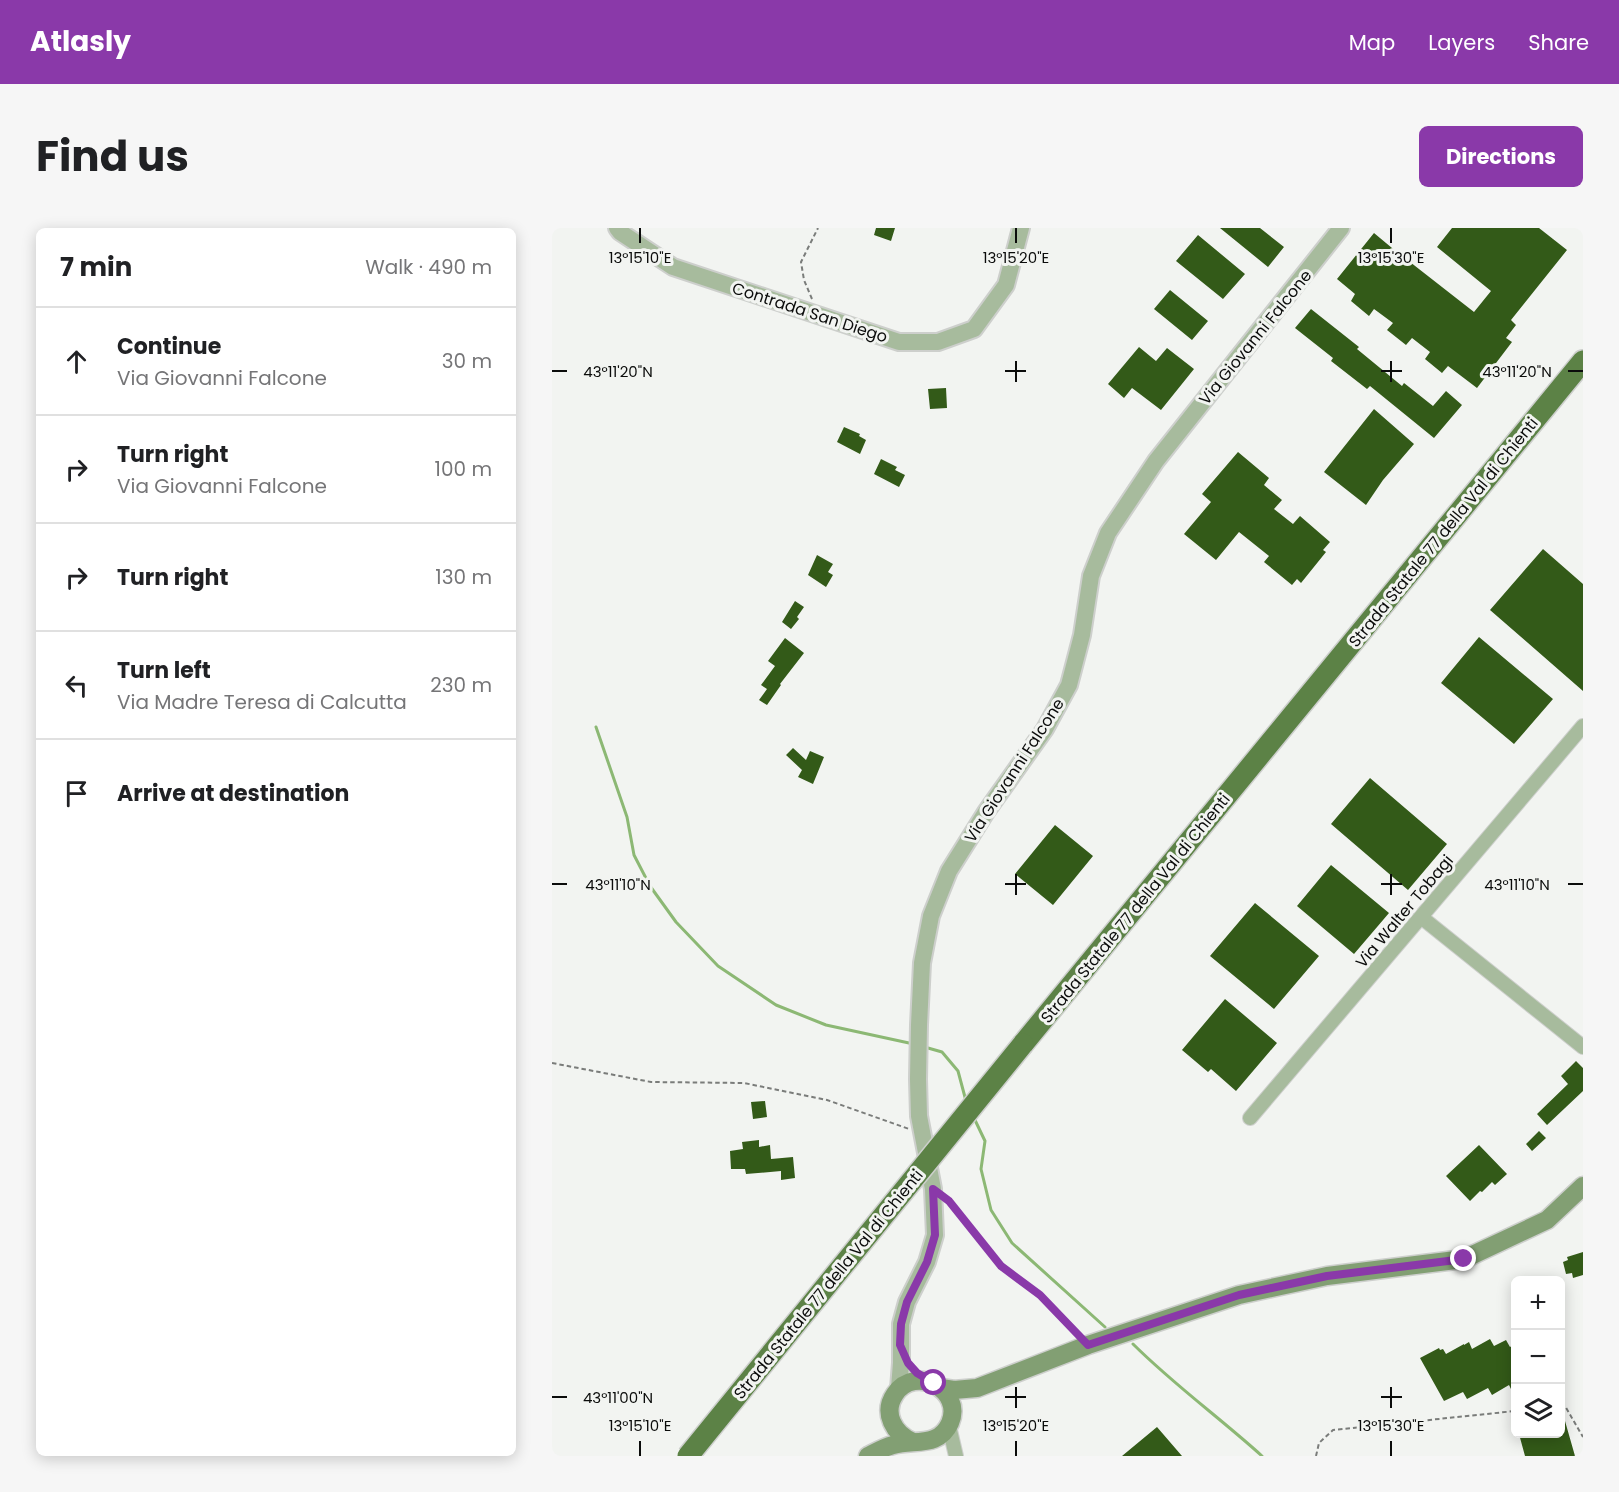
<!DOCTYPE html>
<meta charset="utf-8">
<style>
:root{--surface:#fff;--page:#f6f6f6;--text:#202124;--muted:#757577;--line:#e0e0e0;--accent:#8a39a9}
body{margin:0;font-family:Poppins,sans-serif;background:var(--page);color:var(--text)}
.controls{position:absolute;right:18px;bottom:18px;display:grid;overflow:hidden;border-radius:9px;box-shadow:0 3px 15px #0003}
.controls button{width:54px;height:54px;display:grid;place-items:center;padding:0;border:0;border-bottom:2px solid var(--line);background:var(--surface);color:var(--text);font:30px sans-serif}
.stop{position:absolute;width:18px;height:18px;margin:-14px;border:4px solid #8a39a9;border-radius:50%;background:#fff}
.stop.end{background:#8a39a9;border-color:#fff;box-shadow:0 2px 6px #0008}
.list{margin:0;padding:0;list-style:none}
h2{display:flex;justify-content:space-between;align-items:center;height:78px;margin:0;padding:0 24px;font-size:26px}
h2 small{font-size:20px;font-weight:400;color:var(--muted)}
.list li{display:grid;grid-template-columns:39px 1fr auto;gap:18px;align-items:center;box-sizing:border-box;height:108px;padding:0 24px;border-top:2px solid var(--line)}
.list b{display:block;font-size:22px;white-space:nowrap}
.list p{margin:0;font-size:20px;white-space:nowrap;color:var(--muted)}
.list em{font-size:20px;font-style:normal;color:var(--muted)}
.icon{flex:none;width:33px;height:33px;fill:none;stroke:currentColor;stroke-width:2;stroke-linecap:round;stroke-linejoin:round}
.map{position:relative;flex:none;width:1031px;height:1228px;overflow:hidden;border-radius:9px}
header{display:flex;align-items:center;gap:36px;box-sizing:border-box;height:84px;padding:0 30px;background:var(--accent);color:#fff}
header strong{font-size:28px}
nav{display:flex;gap:33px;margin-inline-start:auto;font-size:21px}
.intro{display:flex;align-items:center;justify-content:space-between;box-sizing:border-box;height:144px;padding:0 36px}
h1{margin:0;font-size:42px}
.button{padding:15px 27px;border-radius:9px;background:var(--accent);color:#fff;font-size:21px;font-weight:700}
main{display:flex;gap:36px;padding:0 36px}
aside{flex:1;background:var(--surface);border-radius:9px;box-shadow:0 3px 15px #0003}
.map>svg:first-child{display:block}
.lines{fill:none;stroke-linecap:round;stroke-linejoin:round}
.stream{stroke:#8cb874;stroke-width:3}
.building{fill:#335a18}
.minor-casing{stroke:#cdcfcc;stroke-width:16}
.tertiary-casing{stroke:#cdcfcc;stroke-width:20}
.secondary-casing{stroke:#cdcfcc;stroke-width:21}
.trunk-casing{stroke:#cdcfcc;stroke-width:24}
.path{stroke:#7a7c7a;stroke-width:2;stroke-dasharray:4.5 3;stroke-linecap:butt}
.minor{stroke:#a7bb9d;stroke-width:14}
.tertiary{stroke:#a7bb9d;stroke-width:16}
.secondary{stroke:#829f73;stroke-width:18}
.trunk{stroke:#5c8246;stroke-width:21}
.trunk-bridge-casing{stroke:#cdcfcc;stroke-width:24;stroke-linecap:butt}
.trunk-bridge{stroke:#5c8246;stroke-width:21}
.route{stroke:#8a39a9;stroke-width:8}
.ticks{fill:none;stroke:#0b0c0b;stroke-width:2}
.labels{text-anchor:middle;stroke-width:6;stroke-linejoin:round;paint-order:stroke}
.street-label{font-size:16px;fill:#0b0c0b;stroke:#f2f4f1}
.ticks-label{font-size:15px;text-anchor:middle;fill:#0b0c0b;stroke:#f2f4f1;stroke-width:6;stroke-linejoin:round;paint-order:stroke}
</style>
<header>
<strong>Atlasly</strong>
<nav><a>Map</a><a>Layers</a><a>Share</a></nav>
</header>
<div class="intro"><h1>Find us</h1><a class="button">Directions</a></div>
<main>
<aside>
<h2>7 min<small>Walk · 490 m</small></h2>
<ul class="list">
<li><svg class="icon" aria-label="ahead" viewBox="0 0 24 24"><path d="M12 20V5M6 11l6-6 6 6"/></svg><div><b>Continue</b><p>Via Giovanni Falcone</p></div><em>30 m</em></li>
<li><svg class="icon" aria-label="right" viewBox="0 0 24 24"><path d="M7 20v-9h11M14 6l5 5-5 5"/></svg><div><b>Turn right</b><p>Via Giovanni Falcone</p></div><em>100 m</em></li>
<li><svg class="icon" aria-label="right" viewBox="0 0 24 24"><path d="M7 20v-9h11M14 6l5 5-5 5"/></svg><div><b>Turn right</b></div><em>130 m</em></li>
<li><svg class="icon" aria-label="left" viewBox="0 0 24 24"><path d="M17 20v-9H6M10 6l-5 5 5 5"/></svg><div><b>Turn left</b><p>Via Madre Teresa di Calcutta</p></div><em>230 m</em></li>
<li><svg class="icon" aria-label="arrive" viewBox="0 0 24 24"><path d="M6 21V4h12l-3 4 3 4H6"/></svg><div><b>Arrive at destination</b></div></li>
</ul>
</aside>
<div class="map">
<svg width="1031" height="1228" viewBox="0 0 1031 1228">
<rect width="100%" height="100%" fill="#f2f4f1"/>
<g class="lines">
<!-- stream -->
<path class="stream" d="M 44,499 L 75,589 L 82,627 L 98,658 L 124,694 L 166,738 L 224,777 L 274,797 L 357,815
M 376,820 L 390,824 L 406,843 L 414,873
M 422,890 L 433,913 L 429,941 L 439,982 L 460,1015 L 553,1099
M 581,1116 C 621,1156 668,1190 710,1228"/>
</g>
<!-- building -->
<path class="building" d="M 324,0 L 343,0 L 339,13 L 322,7 Z
M 668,0 L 708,0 L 732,19 L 716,39 Z
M 900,0 L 987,0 L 1015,22 L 959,92 L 964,97 L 954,110 L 960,114 L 925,160 L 896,138 L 890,145 L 873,131 L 878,124 L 860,110 L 854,117 L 835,102 L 841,95 L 822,81 L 817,88 L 799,73 L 803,66 L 785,51 L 822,5 L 840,20 L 847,29 L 858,34 L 922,84 L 939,63 L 885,19 Z
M 646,7 L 693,46 L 671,71 L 624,33 Z
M 618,62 L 656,93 L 640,112 L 602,81 Z
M 759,81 L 807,119 L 805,121 L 850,158 L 852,155 L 881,178 L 894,163 L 910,177 L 882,210 L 818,158 L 815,161 L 779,133 L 781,130 L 743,100 Z
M 587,119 L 604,133 L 615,120 L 642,141 L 609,182 L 580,160 L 572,170 L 556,156 Z
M 394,160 L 395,180 L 378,181 L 376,161 Z
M 822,181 L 862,216 L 831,252 L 814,277 L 772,244 Z
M 292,199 L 308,206 L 307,208 L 314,212 L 308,226 L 285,214 Z
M 686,224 L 717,250 L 712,257 L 730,272 L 722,281 L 741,296 L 748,288 L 778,314 L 771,322 L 774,324 L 749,355 L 745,351 L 740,357 L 712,334 L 717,328 L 687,304 L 664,332 L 632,306 L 659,274 L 650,266 Z
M 329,231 L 345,239 L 343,242 L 353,247 L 347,259 L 322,246 Z
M 991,321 L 1031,356 L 1031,463 L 938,382 Z
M 265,327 L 281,336 L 276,344 L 281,347 L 274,359 L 256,347 Z
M 243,373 L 252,379 L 245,389 L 247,391 L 239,401 L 230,394 Z
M 927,409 L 1001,471 L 962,516 L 889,455 Z
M 233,410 L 252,425 L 228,456 L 229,457 L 215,477 L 207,472 L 215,461 L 209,457 L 223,438 L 216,433 Z
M 241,520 L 254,532 L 258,523 L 272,529 L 261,556 L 246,549 L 250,542 L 234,527 Z
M 818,550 L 895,616 L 856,662 L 779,596 Z
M 503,597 L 541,628 L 501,677 L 463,646 Z
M 779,637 L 837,685 L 802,726 L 745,678 Z
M 703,675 L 767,728 L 722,781 L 658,728 Z
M 673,771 L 725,815 L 684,863 L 659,841 L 656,844 L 630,822 Z
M 1024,833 L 1031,840 L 1031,863 L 995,897 L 985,886 L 1016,856 L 1009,848 Z
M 213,873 L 215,889 L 201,891 L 199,874 Z
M 987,903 L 994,910 L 980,923 L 974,916 Z
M 207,912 L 207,919 L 218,917 L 219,931 L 241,929 L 243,950 L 229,952 L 229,943 L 194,946 L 193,941 L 179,941 L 178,923 L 191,921 L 190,914 Z
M 927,917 L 955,946 L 943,957 L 940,954 L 930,964 L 928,963 L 918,973 L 894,948 Z
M 1031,1024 L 1031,1047 L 1021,1050 L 1020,1045 L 1014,1046 L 1011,1034 L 1016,1032 L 1015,1029 Z
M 938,1111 L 942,1118 L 954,1112 L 958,1119 L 963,1116 L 963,1169 L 957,1157 L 940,1167 L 936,1160 L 915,1171 L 911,1164 L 892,1173 L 868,1130 L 887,1120 L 888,1122 L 891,1121 L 894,1126 L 912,1116 L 912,1117 L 917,1114 L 920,1121 Z
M 1008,1186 L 1011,1186 L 1023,1228 L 973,1228 L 967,1206 L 1008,1206 Z
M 605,1199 L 630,1228 L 570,1228 Z"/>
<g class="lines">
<defs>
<path id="minor" d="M 869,689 L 1031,819
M 698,890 L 1031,498
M 397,1198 L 404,1228"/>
<path id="tertiary" d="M 65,0 L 68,4 L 121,39 L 347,114 L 386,114 L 422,101 L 454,57 L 469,0
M 347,1160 L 349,1135 L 349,1096 L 355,1074 L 375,1034 L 383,1007 L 381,961 L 367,888 L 366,851 L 367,797 L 370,735 L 379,688 L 397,643 L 434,584 L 493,501 L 517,457 L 530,407 L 539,348 L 556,305 L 604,233 L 789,0"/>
<path id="secondary" d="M 389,1160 L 402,1162 L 425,1160 L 536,1117 L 687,1067 L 775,1048 L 912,1031 L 995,992 L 1031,958
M 316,1228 C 324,1224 333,1219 341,1217 C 362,1211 387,1220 398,1195 C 412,1162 363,1136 343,1166 C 330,1185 342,1206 361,1214"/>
<path id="trunk" d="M 471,816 L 1031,133"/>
</defs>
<!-- minor casing -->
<use href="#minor" class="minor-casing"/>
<!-- tertiary casing -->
<use href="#tertiary" class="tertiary-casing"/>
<!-- secondary casing -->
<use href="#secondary" class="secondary-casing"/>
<!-- trunk casing -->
<use href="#trunk" class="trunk-casing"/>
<!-- path -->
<path class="path" d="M 260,71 L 252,52 L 249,34 L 266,0
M 0,835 L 99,854 L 192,855 L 275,872 L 357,901
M 394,971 L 449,1038 L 488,1067 L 526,1106
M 1008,1179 L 1013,1178 L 1031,1209
M 764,1228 L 767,1215 L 781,1202 L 963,1183"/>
<!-- minor -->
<use href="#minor" class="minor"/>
<!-- tertiary -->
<use href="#tertiary" class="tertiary"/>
<!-- secondary -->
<use href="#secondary" class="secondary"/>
<!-- trunk -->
<use href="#trunk" class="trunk"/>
<defs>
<path id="trunk-bridge" d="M 136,1228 L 471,816"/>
</defs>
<!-- trunk-bridge casing -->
<use href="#trunk-bridge" class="trunk-bridge-casing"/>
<!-- trunk-bridge -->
<use href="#trunk-bridge" class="trunk-bridge"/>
</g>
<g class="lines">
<!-- route -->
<path class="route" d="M 382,1155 L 365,1145 L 356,1135 L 348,1117 L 349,1096 L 355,1074 L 375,1034 L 383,1007 L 381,961 L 397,973 L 449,1038 L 488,1067 L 536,1117 L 687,1067 L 775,1048 L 912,1031"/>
</g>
<!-- ticks -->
<path class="ticks" d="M 88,0 L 88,15M 464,0 L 464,15M 839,0 L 839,15M 464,133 L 464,154M 839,133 L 839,154M 0,143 L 15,143M 453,143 L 474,143M 829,143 L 850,143M 1016,143 L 1031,143M 464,646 L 464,667M 839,646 L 839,667M 0,656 L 15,656M 453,656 L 474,656M 829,656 L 850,656M 1016,656 L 1031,656M 464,1159 L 464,1180M 839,1159 L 839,1180M 0,1169 L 15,1169M 453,1169 L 474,1169M 829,1169 L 850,1169M 88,1213 L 88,1228M 464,1213 L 464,1228M 839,1213 L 839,1228"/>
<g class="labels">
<!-- street labels -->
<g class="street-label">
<text transform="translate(258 84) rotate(18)" y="6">Contrada San Diego</text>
<text transform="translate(703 109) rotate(-51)" y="6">Via Giovanni Falcone</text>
<text transform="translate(891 304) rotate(-51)" y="6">Strada Statale 77 della Val di Chienti</text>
<text transform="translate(462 542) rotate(-57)" y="6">Via Giovanni Falcone</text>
<text transform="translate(583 680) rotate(-51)" y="6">Strada Statale 77 della Val di Chienti</text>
<text transform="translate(852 683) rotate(-50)" y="6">Via Walter Tobagi</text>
<text transform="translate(276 1056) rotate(-51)" y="6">Strada Statale 77 della Val di Chienti</text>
</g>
</g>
<g class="ticks-label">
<text x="88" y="35">13°15'10"E</text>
<text x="464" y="35">13°15'20"E</text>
<text x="839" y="35">13°15'30"E</text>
<text x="66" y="149">43°11'20"N</text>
<text x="965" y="149">43°11'20"N</text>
<text x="66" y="662">43°11'10"N</text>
<text x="965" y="662">43°11'10"N</text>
<text x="66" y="1175">43°11'00"N</text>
<text x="88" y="1203">13°15'10"E</text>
<text x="464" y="1203">13°15'20"E</text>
<text x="839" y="1203">13°15'30"E</text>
</g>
</svg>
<div class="controls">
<button>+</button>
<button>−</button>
<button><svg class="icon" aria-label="layers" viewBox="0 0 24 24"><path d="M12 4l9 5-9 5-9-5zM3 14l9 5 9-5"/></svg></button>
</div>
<div class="stop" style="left:382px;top:1155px"></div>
<div class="stop end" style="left:912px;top:1031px"></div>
</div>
</main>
